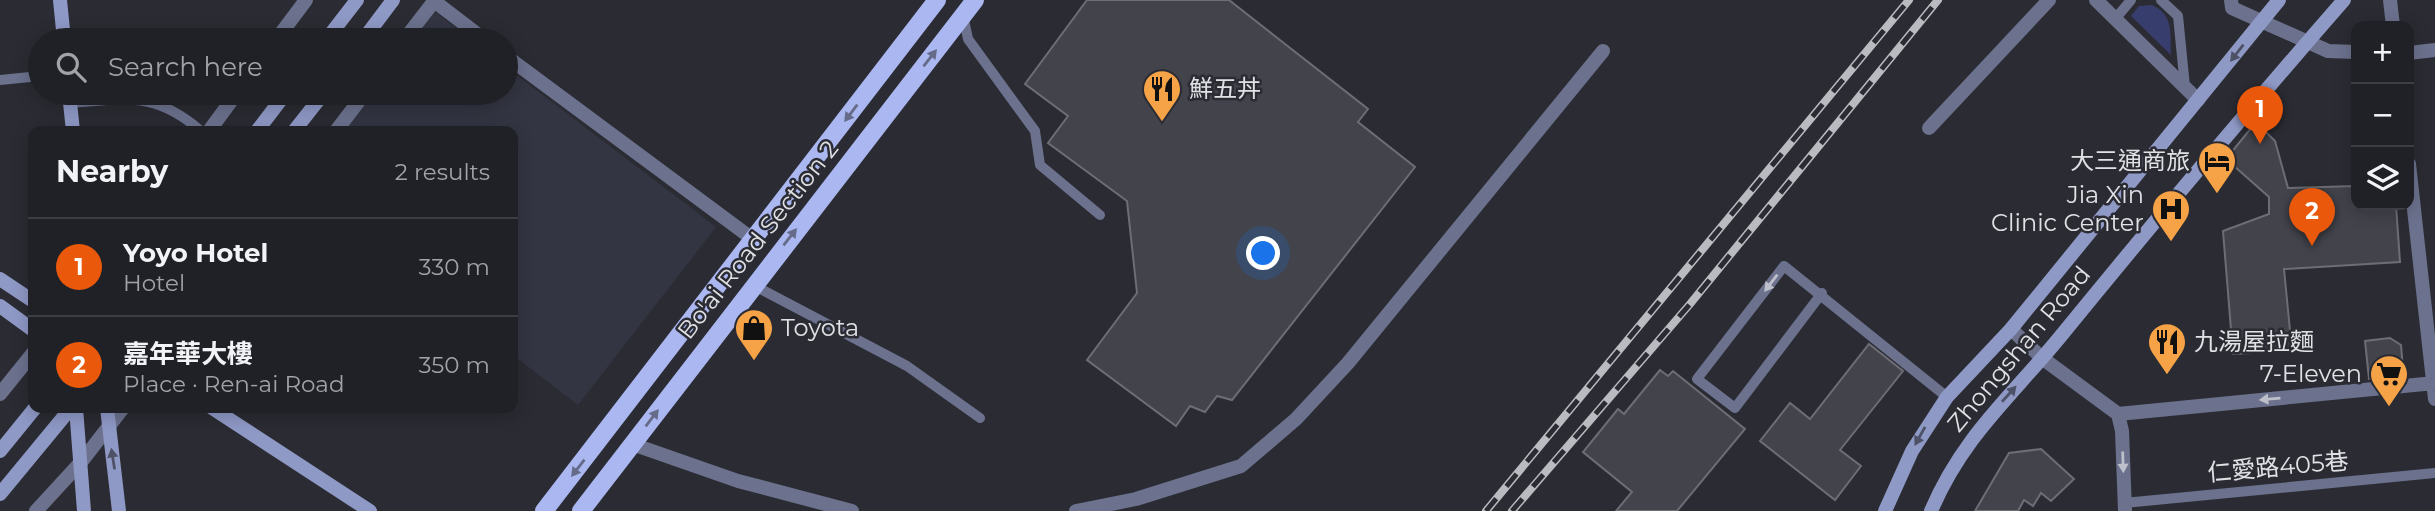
<!DOCTYPE html>
<meta charset="utf-8">
<style>
:root{--surface:#202126;--page:#2d2e32;--text:#f1f3f6;--muted:#a2a3a7;--line:#3d3e43;--accent:#ea580c}
body{margin:0;font-family:Montserrat,"Noto Sans TC",sans-serif;background:var(--page);color:var(--text)}
.controls{position:absolute;right:21px;top:21px;display:grid;overflow:hidden;border-radius:14px;box-shadow:0 4px 18px #0003}
.controls button{width:63px;height:63px;display:grid;place-items:center;padding:0;border:0;border-bottom:2px solid var(--line);background:var(--surface);color:var(--text);font:35px sans-serif}
.you{position:absolute;left:1264px;top:254px;width:24px;height:24px;margin:-18px;border:5px solid #fff;border-radius:50%;background:#1a73e8;box-shadow:0 0 0 10px #1a73e833}
.badge{display:grid;place-items:center;width:46px;height:46px;border-radius:50%;background:var(--accent);color:#fff;font-size:23px;font-weight:700}
.pin{position:absolute;translate:-50% -58px;filter:drop-shadow(0 2px 4px #0008)}
.pin::after{content:'';position:absolute;top:37px;width:24px;height:21px;background:inherit;clip-path:polygon(0 0,100% 0,50% 100%)}
.list{margin:0;padding:0;list-style:none}
h2{display:flex;justify-content:space-between;align-items:center;height:91px;margin:0;padding:0 28px;font-size:30px}
h2 small{font-size:23px;font-weight:400;color:var(--muted)}
.list li{display:grid;grid-template-columns:46px 1fr auto;gap:21px;align-items:center;box-sizing:border-box;height:98px;padding:0 28px;border-top:2px solid var(--line)}
.list b{display:block;font-size:26px;white-space:nowrap}
.list p{margin:0;font-size:23px;white-space:nowrap;color:var(--muted)}
.list em{font-size:23px;font-style:normal;color:var(--muted)}
.icon{flex:none;width:38px;height:38px;fill:none;stroke:currentColor;stroke-width:2;stroke-linecap:round;stroke-linejoin:round}
.map{position:relative;flex:none;width:2435px;height:511px;overflow:hidden}
.search{position:absolute;background:var(--surface);box-shadow:0 4px 18px #0003;left:28px;top:28px;width:490px;height:77px;display:flex;align-items:center;gap:18px;box-sizing:border-box;padding:0 24px;border-radius:38px;color:var(--muted);font-size:26px}
.panel{position:absolute;background:var(--surface);box-shadow:0 4px 18px #0003;left:28px;top:126px;width:490px;height:287px;border-radius:14px}
.map>svg:first-child{display:block}
.built{fill:#333542}
.green{fill:#373e6d}
.building{fill:#42434b;stroke:#6c6d75;stroke-width:2}
.lines{fill:none;stroke-linecap:round;stroke-linejoin:round}
.lane{stroke:#6c728e;stroke-width:10}
.street{stroke:#6c728e;stroke-width:14}
.secondary{stroke:#8f99c6;stroke-width:14}
.primary{stroke:#abb7f1;stroke-width:18}
.rail-casing{stroke:#babbc0;stroke-width:8}
.rail{stroke:#2b2c33;stroke-width:5;stroke-dasharray:16;stroke-linecap:butt}
.oneway{fill:#4e5266}
.oneway2{fill:#656b88}
.oneway3{fill:#bdc0cb}
.labels{text-anchor:middle;stroke-width:5;stroke-linejoin:round;paint-order:stroke}
.poi-label{font-size:24px;fill:#e0e1e5;stroke:#2b2c33;text-anchor:start}
.street-label{font-size:24px;fill:#e0e1e5;stroke:#2b2c33}
</style>
<div class="map">
<svg width="2435" height="511" viewBox="0 0 2435 511">
<rect width="100%" height="100%" fill="#2b2c33"/>
<!-- built -->
<path class="built" d="M 434,11 L 471,40 L 411,40 Z
M 506,67 L 716,227 L 578,405 L 513,355 L 513,131 L 341,131 L 370,93 L 506,93 Z"/>
<!-- green -->
<path class="green" d="M 2152,5 C 2174,15 2170,33 2171,55 L 2131,16 L 2139,6 Z"/>
<!-- building -->
<path class="building" d="M 1087,0 L 1229,0 L 1368,109 L 1358,122 L 1415,167 L 1232,400 L 1217,396 L 1205,412 L 1190,406 L 1176,426 L 1087,360 L 1137,293 L 1127,201 L 1048,143 L 1068,116 L 1025,84 Z
M 2256,122 L 2275,141 L 2288,188 L 2356,186 L 2356,205 L 2396,205 L 2400,262 L 2284,269 L 2292,351 L 2233,354 L 2223,231 L 2269,214 L 2269,197 L 2226,159 Z
M 2390,338 L 2401,345 L 2403,369 L 2395,376 L 2369,379 L 2365,341 Z
M 1869,344 L 1903,371 L 1840,450 L 1861,466 L 1835,500 L 1760,441 L 1790,403 L 1810,419 Z
M 1660,370 L 1668,376 L 1673,371 L 1745,429 L 1677,511 L 1616,511 L 1632,492 L 1583,452 L 1618,409 L 1624,414 Z
M 2041,449 L 2074,479 L 2051,501 L 2041,493 L 2033,506 L 2024,500 L 2018,511 L 1975,511 L 2009,453 Z"/>
<g class="lines">
<!-- lane -->
<path class="lane" d="M 2161,0 L 2178,16 L 2185,87
M 963,15 L 968,39 L 1035,131 L 1040,165 L 1100,215
M 2116,18 L 2131,0
M 0,80 L 40,76
M 70,103 C 127,99 155,91 201,131
M 753,285 L 907,366 L 980,418
M 1822,293 L 1735,408 L 1697,379 L 1784,266 L 1947,397
M 2124,503 L 2435,473"/>
<!-- street -->
<path class="street" d="M 2096,0 L 2198,100
M 2231,0 L 2232,8 L 2328,51 L 2356,52
M 2390,0 L 2393,26
M 434,1 L 485,40
M 276,40 L 306,0
M 404,40 L 435,0
M 2409,53 L 2435,50
M 506,56 L 754,240
M 1929,128 L 2049,0
M 209,131 L 237,93
M 336,131 L 365,93
M 2409,164 L 2435,399
M 2011,329 L 2042,358 L 2118,414
M 0,394 L 33,353
M 2118,414 L 2435,383
M 2118,414 L 2122,431 L 2125,511
M 632,444 L 738,481 L 852,511
M 36,511 L 82,461 L 123,408
M 1076,511 L 1136,499 L 1241,466 L 1296,419 L 1348,363 L 1603,51"/>
<!-- secondary -->
<path class="secondary" d="M 60,0 L 64,40
M 326,40 L 357,0
M 363,40 L 393,0
M 69,93 L 73,131
M 257,131 L 286,93
M 294,131 L 324,93
M 0,279 L 33,301
M 0,306 L 33,330
M 76,408 L 84,511
M 107,408 L 119,511
M 212,408 L 370,511
M 0,451 L 35,408
M 0,494 L 71,408
M 1885,511 L 1912,451 L 1947,397 L 2011,329 L 2279,0
M 1931,511 C 1963,436 2010,398 2060,337 C 2153,223 2247,111 2344,0"/>
<!-- primary -->
<path class="primary" d="M 544,511 L 937,0
M 581,511 L 975,0"/>
<defs>
<path id="rail" d="M 1486,511 L 1909,0
M 1512,511 L 1690,304 L 1938,0"/>
</defs>
<!-- rail casing -->
<use href="#rail" class="rail-casing"/>
<!-- rail -->
<use href="#rail" class="rail"/>
</g>
<!-- one-way arrows -->
<defs><path id="oneway-solid" d="M-6-.8H1V-3.2L6.5 0L1 3.2V.8H-6Z" transform="scale(1.75)"/></defs>
<g class="oneway">
<use href="#oneway-solid" transform="translate(2237 53) rotate(128)"/>
<use href="#oneway-solid" transform="translate(2009 394) rotate(-48)"/>
<use href="#oneway-solid" transform="translate(1920 436) rotate(119)"/>
<use href="#oneway-solid" transform="translate(113 459) rotate(-99)"/>
</g>
<g class="oneway2">
<use href="#oneway-solid" transform="translate(930 58) rotate(-52)"/>
<use href="#oneway-solid" transform="translate(851 113) rotate(127)"/>
<use href="#oneway-solid" transform="translate(790 237) rotate(-52)"/>
<use href="#oneway-solid" transform="translate(652 418) rotate(-53)"/>
<use href="#oneway-solid" transform="translate(578 468) rotate(128)"/>
</g>
<g class="oneway3">
<use href="#oneway-solid" transform="translate(1771 283) rotate(127)"/>
<use href="#oneway-solid" transform="translate(2270 399) rotate(175)"/>
<use href="#oneway-solid" transform="translate(2123 462) rotate(88)"/>
</g>
<!-- icons -->
<defs>
<symbol id="restaurant-pin" viewBox="-11 -11 22 30"><path d="M0 17L-7.5 6A9.5 9.5 0 1 1 7.5 6Z" fill="#f6a246" stroke="#2b2c33"/><path d="M-5-6h1v4h1v-4h1v4h1v-4h1v5L-1.5 .5V6h-2V.5L-5-1ZM5-6V6H3V1.5H1.5Q1.5-4 5-6Z" fill="#111"/></symbol>
<symbol id="hotel-pin" viewBox="-11 -11 22 30"><path d="M0 17L-7.5 6A9.5 9.5 0 1 1 7.5 6Z" fill="#f6a246" stroke="#2b2c33"/><path d="M-6-4.5h1.5V1H6V5H4.5V3h-9V5H-6ZM-4 0a1.8 1.8 0 1 1 3.6 0ZM.5 0V-2.5h3Q6-2.5 6 0Z" fill="#111"/></symbol>
<symbol id="hospital-pin" viewBox="-11 -11 22 30"><path d="M0 17L-7.5 6A9.5 9.5 0 1 1 7.5 6Z" fill="#f6a246" stroke="#2b2c33"/><path d="M-5-5h3v3.5h4V-5h3V5h-3V1.5h-4V5h-3Z" fill="#111"/></symbol>
<symbol id="shop-pin" viewBox="-11 -11 22 30"><path d="M0 17L-7.5 6A9.5 9.5 0 1 1 7.5 6Z" fill="#f6a246" stroke="#2b2c33"/><path d="M-5-2.5h2.3a2.7 3.5 0 0 1 5.4 0H5L5.5 6h-11ZM-1.5-2.5h3a1.5 2.3 0 0 0-3 0Z" fill="#111"/></symbol>
<symbol id="supermarket-pin" viewBox="-11 -11 22 30"><path d="M0 17L-7.5 6A9.5 9.5 0 1 1 7.5 6Z" fill="#f6a246" stroke="#2b2c33"/><path d="M-6-5.5h2.5l.6 2H6L4.5 2H-2.5L-4.4-4H-6ZM-1.5 3.2a1.3 1.3 0 1 0 .1 0ZM3 3.2a1.3 1.3 0 1 0 .1 0Z" fill="#111"/></symbol>
</defs>
<g fill-rule="evenodd">
<use href="#restaurant-pin" x="1140" y="67" width="44" height="60"/>
<use href="#hotel-pin" x="2195" y="139" width="44" height="60"/>
<use href="#hospital-pin" x="2149" y="187" width="44" height="60"/>
<use href="#shop-pin" x="732" y="306" width="44" height="60"/>
<use href="#restaurant-pin" x="2145" y="320" width="44" height="60"/>
<use href="#supermarket-pin" x="2367" y="352" width="44" height="60"/>
</g>
<g class="labels">
<!-- poi labels -->
<g class="poi-label">
<text x="1189" y="97">鮮五丼</text>
<text x="2190" y="169" text-anchor="end">大三通商旅</text>
<text x="2144" y="203" text-anchor="end">Jia Xin<tspan x="2144" dy="28">Clinic Center</tspan></text>
<text x="781" y="336">Toyota</text>
<text x="2194" y="350">九湯屋拉麵</text>
<text x="2362" y="382" text-anchor="end">7-Eleven</text>
</g>
<!-- street labels -->
<g class="street-label">
<text transform="translate(758 240) rotate(-52)" y="8">Bo'ai Road Section 2</text>
<text transform="translate(2019 349) rotate(-50)" y="8">Zhongshan Road</text>
<text transform="translate(2278 467) rotate(-5)" y="8">仁愛路405巷</text>
</g>
</g>
</svg>
<div class="controls">
<button>+</button>
<button>−</button>
<button><svg class="icon" aria-label="layers" viewBox="0 0 24 24"><path d="M12 4l9 5-9 5-9-5zM3 14l9 5 9-5"/></svg></button>
</div>
<div class="you"></div>
<div class="pin badge" style="left:2260px;top:144px">1</div>
<div class="pin badge" style="left:2312px;top:246px">2</div>
<div class="search"><svg class="icon" aria-label="search" viewBox="0 0 24 24"><circle cx="10" cy="10" r="6"/><path d="M15 15l6 6"/></svg>Search here</div>
<section class="panel">
<h2>Nearby<small>2 results</small></h2>
<ul class="list">
<li><span class="badge">1</span><div><b>Yoyo Hotel</b><p>Hotel</p></div><em>330 m</em></li>
<li><span class="badge">2</span><div><b>嘉年華大樓</b><p>Place · Ren-ai Road</p></div><em>350 m</em></li>
</ul>
</section>
</div>
